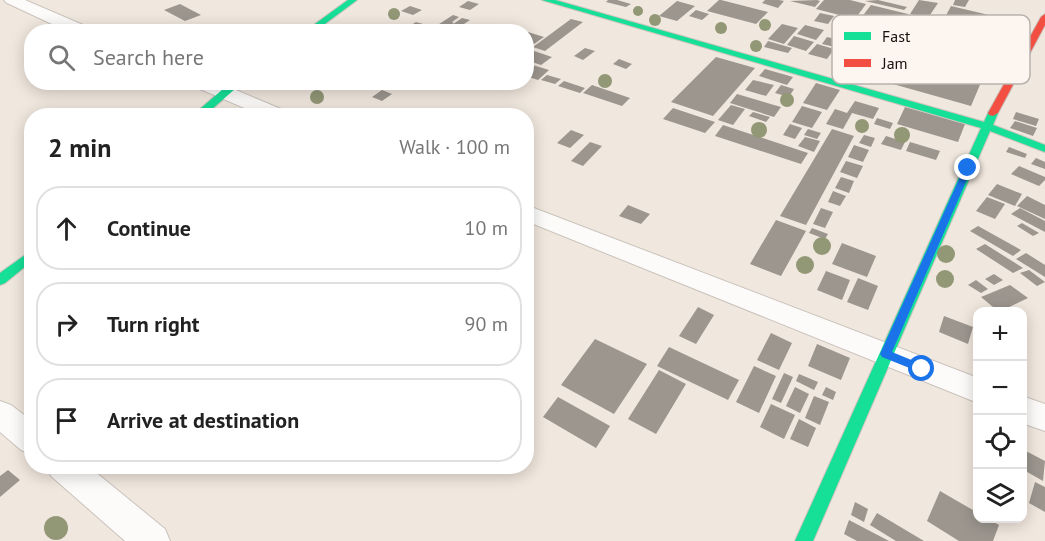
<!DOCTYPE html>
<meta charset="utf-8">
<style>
:root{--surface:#fff;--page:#f2f2f2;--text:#222;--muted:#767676;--line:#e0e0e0}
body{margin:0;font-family:"PT Sans",sans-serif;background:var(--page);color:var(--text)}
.controls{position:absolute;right:18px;bottom:18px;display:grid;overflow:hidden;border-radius:12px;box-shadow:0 3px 15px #0003}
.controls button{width:54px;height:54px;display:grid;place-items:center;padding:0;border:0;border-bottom:2px solid var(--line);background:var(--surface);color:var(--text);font:30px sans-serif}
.stop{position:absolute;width:18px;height:18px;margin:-14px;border:4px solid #1a73e8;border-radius:50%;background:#fff}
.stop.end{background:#1a73e8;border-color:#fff;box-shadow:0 2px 6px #0008}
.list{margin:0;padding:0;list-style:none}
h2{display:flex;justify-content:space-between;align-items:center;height:78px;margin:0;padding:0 24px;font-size:26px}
h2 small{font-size:20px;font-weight:400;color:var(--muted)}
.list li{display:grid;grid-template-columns:39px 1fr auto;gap:18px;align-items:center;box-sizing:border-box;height:84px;margin:0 12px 12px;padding:0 12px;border:2px solid var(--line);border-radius:24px}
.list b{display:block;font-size:22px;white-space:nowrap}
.list em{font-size:20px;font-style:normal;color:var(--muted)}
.icon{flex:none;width:33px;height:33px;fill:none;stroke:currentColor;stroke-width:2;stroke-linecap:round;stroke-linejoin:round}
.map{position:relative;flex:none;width:1045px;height:541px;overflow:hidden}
.search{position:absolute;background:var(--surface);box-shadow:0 3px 15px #0003;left:24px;top:24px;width:510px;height:66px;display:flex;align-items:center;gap:15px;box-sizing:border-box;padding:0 21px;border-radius:24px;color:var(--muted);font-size:22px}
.panel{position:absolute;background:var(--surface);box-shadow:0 3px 15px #0003;left:24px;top:108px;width:510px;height:366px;border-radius:24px}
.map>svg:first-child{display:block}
.building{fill:#9c968f}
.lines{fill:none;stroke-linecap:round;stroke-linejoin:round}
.street-casing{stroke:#cac3bc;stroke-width:2}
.fast-casing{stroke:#cac3bc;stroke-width:2}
.jam-casing{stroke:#cac3bc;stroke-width:2}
.street{fill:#fdfbfa;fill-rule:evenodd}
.fast{fill:#16e098;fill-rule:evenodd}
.jam{fill:#f24e42;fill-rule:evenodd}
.tree{fill:#929776}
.route{fill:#1a73e8}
.key{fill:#fdf6f0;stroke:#b8b1ac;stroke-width:1.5}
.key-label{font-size:16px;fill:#16110c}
</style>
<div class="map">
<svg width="1045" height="541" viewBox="0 0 1045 541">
<rect width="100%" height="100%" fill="#f0e7de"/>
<!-- building -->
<path class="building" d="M 608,0 L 617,0 L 631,4 L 626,7 L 606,2 Z
M 719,0 L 721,0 L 768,12 L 756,24 L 707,11 Z
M 765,0 L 779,0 L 784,1 L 778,8 L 762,3 Z
M 817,0 L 820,1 L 815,7 L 790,1 Z
M 824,0 L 850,0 L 866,4 L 855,19 L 816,9 Z
M 878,0 L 907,7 L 904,10 L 865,1 Z
M 919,0 L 938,3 L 928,18 L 910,14 Z
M 955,0 L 969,0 L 965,7 L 953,5 Z
M 468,1 L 479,4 L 470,10 L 459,7 Z
M 677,1 L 695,6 L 677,21 L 659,16 Z
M 180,4 L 201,15 L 185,21 L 164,10 Z
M 871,5 L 908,14 L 899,27 L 861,18 Z
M 410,6 L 422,10 L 413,15 L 401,11 Z
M 951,6 L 1010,20 L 1004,34 L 944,19 Z
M 696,10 L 709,14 L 702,20 L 689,16 Z
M 820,13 L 834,16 L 828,24 L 814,21 Z
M 453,15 L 459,17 L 452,22 L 454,23 L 441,31 L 433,28 Z
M 462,18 L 470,20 L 464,24 L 470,25 L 460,32 L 446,29 Z
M 571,19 L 583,22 L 545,51 L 533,47 Z
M 416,22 L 423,24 L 411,32 L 400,32 Z
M 782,24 L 798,28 L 784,44 L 768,39 Z
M 805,25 L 824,30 L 816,40 L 797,34 Z
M 526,32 L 528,32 L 544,37 L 534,44 L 526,42 Z
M 794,36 L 814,42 L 806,51 L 787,45 Z
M 827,37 L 840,40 L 835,47 L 822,44 Z
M 768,41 L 792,48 L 788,53 L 764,47 Z
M 817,44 L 834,49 L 827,59 L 808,54 Z
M 585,48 L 595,51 L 583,60 L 574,56 Z
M 531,50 L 552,57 L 541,65 L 526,60 L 526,53 Z
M 884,53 L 982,80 L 971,106 L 868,77 Z
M 716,57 L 755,68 L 713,116 L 671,102 Z
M 619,59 L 632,64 L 626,69 L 613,64 Z
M 526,63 L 549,70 L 538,80 L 526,76 Z
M 765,69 L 793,77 L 787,85 L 759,76 Z
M 547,75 L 561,79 L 555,84 L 541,80 Z
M 753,80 L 774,85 L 766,96 L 745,90 Z
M 564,81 L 585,88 L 580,93 L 558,86 Z
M 410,82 L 436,82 L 427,89 Z
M 816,83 L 840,90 L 827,110 L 803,103 Z
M 592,85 L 630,98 L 622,106 L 583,93 Z
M 781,85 L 794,89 L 789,97 L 775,93 Z
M 382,90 L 392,94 L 382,101 L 372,97 Z
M 737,94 L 781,107 L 774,117 L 730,103 Z
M 855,101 L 879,108 L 873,119 L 852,113 L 843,129 L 826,124 L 835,109 L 847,113 Z
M 731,105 L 745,109 L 733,125 L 718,120 Z
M 802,106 L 822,112 L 812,128 L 792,122 Z
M 905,107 L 965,124 L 958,142 L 897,124 Z
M 673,108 L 715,122 L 705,133 L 663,119 Z
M 753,112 L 770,117 L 766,122 L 749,116 Z
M 1016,112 L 1039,119 L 1036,126 L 1013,119 Z
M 877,118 L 893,123 L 890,129 L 874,124 Z
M 1015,121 L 1037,128 L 1033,136 L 1010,128 Z
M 790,124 L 802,128 L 795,139 L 783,135 Z
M 723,125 L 808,153 L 801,164 L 715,136 Z
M 808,129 L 821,133 L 817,139 L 804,135 Z
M 832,129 L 854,136 L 806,225 L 780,216 Z
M 571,130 L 584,135 L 570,148 L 557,143 Z
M 864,135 L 875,138 L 871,147 L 859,143 Z
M 886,136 L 905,142 L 901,150 L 881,144 Z
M 805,137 L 820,141 L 814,152 L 798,146 Z
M 590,142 L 602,146 L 583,166 L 571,161 Z
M 910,142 L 940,151 L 936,160 L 906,151 Z
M 854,145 L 869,150 L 863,162 L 848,157 Z
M 1009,147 L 1027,154 L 1025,158 L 1006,152 Z
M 1036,158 L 1045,162 L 1045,169 L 1031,164 Z
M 846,161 L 863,166 L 857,178 L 840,172 Z
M 1019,166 L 1045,177 L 1045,180 L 1039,186 L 1011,174 Z
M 841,177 L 854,181 L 849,193 L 835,188 Z
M 997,184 L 1022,194 L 1015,206 L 988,195 Z
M 833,191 L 846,196 L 840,206 L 828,202 Z
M 1027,196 L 1045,205 L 1045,219 L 1017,206 Z
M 987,197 L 1005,204 L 995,219 L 976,211 Z
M 628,205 L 650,214 L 641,224 L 619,216 Z
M 821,208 L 833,212 L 825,228 L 813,224 Z
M 1020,208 L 1045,221 L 1045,232 L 1011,214 Z
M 776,220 L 806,231 L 781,276 L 750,264 Z
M 1022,223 L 1039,233 L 1033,236 L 1017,226 Z
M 978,226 L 1021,250 L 1013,256 L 970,231 Z
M 812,228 L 828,234 L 825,239 L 809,233 Z
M 842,243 L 876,256 L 867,277 L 832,264 Z
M 985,244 L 1023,268 L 1013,273 L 976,249 Z
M 1026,253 L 1045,265 L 1045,277 L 1016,259 Z
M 1029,270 L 1045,282 L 1037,286 L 1020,273 Z
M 826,271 L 850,280 L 842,300 L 817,290 Z
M 994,274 L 1003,280 L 994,285 L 985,279 Z
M 858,278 L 878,286 L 868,310 L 847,302 Z
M 976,280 L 988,289 L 981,293 L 968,285 Z
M 1010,285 L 1028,298 L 999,312 L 981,297 Z
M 698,307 L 714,315 L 696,344 L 679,336 Z
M 944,316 L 973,327 L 968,344 L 939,332 Z
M 771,333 L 792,343 L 779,370 L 757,360 Z
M 595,339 L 647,364 L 614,414 L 561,385 Z
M 817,344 L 850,358 L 841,380 L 808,366 Z
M 669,347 L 739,380 L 728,400 L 657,366 Z
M 754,366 L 776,376 L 759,413 L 736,402 Z
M 659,370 L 686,384 L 656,434 L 628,419 Z
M 784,373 L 793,377 L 781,403 L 772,399 Z
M 799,374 L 818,382 L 814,390 L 796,381 Z
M 795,387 L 809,394 L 800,413 L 786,406 Z
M 826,387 L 836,392 L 833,400 L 822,395 Z
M 814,396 L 829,402 L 820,425 L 805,418 Z
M 558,397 L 610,426 L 596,448 L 543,417 Z
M 771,404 L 795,415 L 784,439 L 760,427 Z
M 799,419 L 816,428 L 808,447 L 790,439 Z
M 1022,449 L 1045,461 L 1043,481 L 1022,469 Z
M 8,470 L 20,480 L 0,497 L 0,476 Z
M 1035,482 L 1045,487 L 1045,512 L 1029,503 Z
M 940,491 L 978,513 L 978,518 L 987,518 L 999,525 L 993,541 L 959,541 L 927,521 Z
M 855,502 L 868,509 L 864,522 L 851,515 Z
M 877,513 L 924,541 L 896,541 L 870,525 Z
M 849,520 L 889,541 L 857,541 L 844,534 Z"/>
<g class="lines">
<defs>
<path id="street" d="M 4,0 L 25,0 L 90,28 L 92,32 L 69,32 L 7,3 Z
M 191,82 L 217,82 L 288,112 L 291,116 L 263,116 L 193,86 Z
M 526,205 L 978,378 L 978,403 L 526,221 Z
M 1022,396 L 1045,404 L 1045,431 L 1022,423 Z
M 0,401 L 11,405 L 32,421 L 32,454 L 21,450 L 0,432 Z
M 47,466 L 88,466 L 165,529 L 170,541 L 125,541 L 51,476 Z"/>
<path id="fast" d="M 348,0 L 357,0 L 314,32 L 304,32 Z
M 542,0 L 555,0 L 984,122 L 989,111 L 997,111 L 998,113 L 993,125 L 1045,145 L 1045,152 L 990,131 L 813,541 L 795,541 L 981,128 Z
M 231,82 L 243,82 L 204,116 L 192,116 Z
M 32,250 L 32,261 L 5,283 L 0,285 L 0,273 Z"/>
<path id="jam" d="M 1045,14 L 1045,25 L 998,113 L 993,116 L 989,115 L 988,113 L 1041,17 Z"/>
</defs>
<!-- street casing -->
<use href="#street" class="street-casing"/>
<!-- fast casing -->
<use href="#fast" class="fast-casing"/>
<!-- jam casing -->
<use href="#jam" class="jam-casing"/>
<!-- street -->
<use href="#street" class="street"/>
<!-- fast -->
<use href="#fast" class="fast"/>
<!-- jam -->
<use href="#jam" class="jam"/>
</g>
<!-- trees -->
<g class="tree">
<circle cx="638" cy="11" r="5"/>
<circle cx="394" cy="14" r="6"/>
<circle cx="655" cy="20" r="6"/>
<circle cx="765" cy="25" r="6"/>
<circle cx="721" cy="28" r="6"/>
<circle cx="756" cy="46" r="6"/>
<circle cx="605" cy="81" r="7"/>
<circle cx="317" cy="97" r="7"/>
<circle cx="787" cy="100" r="7"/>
<circle cx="862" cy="126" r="7"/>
<circle cx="759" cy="130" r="8"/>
<circle cx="902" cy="135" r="8"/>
<circle cx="822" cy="246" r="9"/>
<circle cx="946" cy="254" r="9"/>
<circle cx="805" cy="265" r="9"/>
<circle cx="945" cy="279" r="9"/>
<circle cx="56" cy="528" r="12"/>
</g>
<!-- route -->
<path class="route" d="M 968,165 L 972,168 L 892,352 L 926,366 L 926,372 L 922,373 L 882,357 L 880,354 L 964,168 Z"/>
<!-- legend -->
<rect x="832" y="15" width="198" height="69" rx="9" class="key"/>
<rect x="844" y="32" width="27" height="8" fill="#16e098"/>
<rect x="844" y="59" width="27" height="8" fill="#f24e42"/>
<g class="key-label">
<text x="882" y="42">Fast</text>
<text x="882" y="69">Jam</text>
</g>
</svg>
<div class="controls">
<button>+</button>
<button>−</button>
<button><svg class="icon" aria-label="locate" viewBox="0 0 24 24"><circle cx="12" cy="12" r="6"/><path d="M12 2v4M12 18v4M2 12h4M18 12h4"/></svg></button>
<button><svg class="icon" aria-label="layers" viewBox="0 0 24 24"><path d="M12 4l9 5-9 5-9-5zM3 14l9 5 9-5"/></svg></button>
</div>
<div class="stop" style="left:922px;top:369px"></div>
<div class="stop end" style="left:968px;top:168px"></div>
<div class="search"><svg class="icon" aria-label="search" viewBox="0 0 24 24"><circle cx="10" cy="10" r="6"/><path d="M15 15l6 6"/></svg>Search here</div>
<section class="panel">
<h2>2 min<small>Walk · 100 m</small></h2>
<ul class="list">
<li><svg class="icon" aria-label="ahead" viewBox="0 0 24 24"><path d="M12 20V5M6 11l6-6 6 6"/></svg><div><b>Continue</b></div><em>10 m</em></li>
<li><svg class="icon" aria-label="right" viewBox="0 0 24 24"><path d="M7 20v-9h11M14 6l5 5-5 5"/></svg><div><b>Turn right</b></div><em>90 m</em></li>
<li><svg class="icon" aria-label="arrive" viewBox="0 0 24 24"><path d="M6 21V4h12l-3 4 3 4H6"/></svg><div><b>Arrive at destination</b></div></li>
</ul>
</section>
</div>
